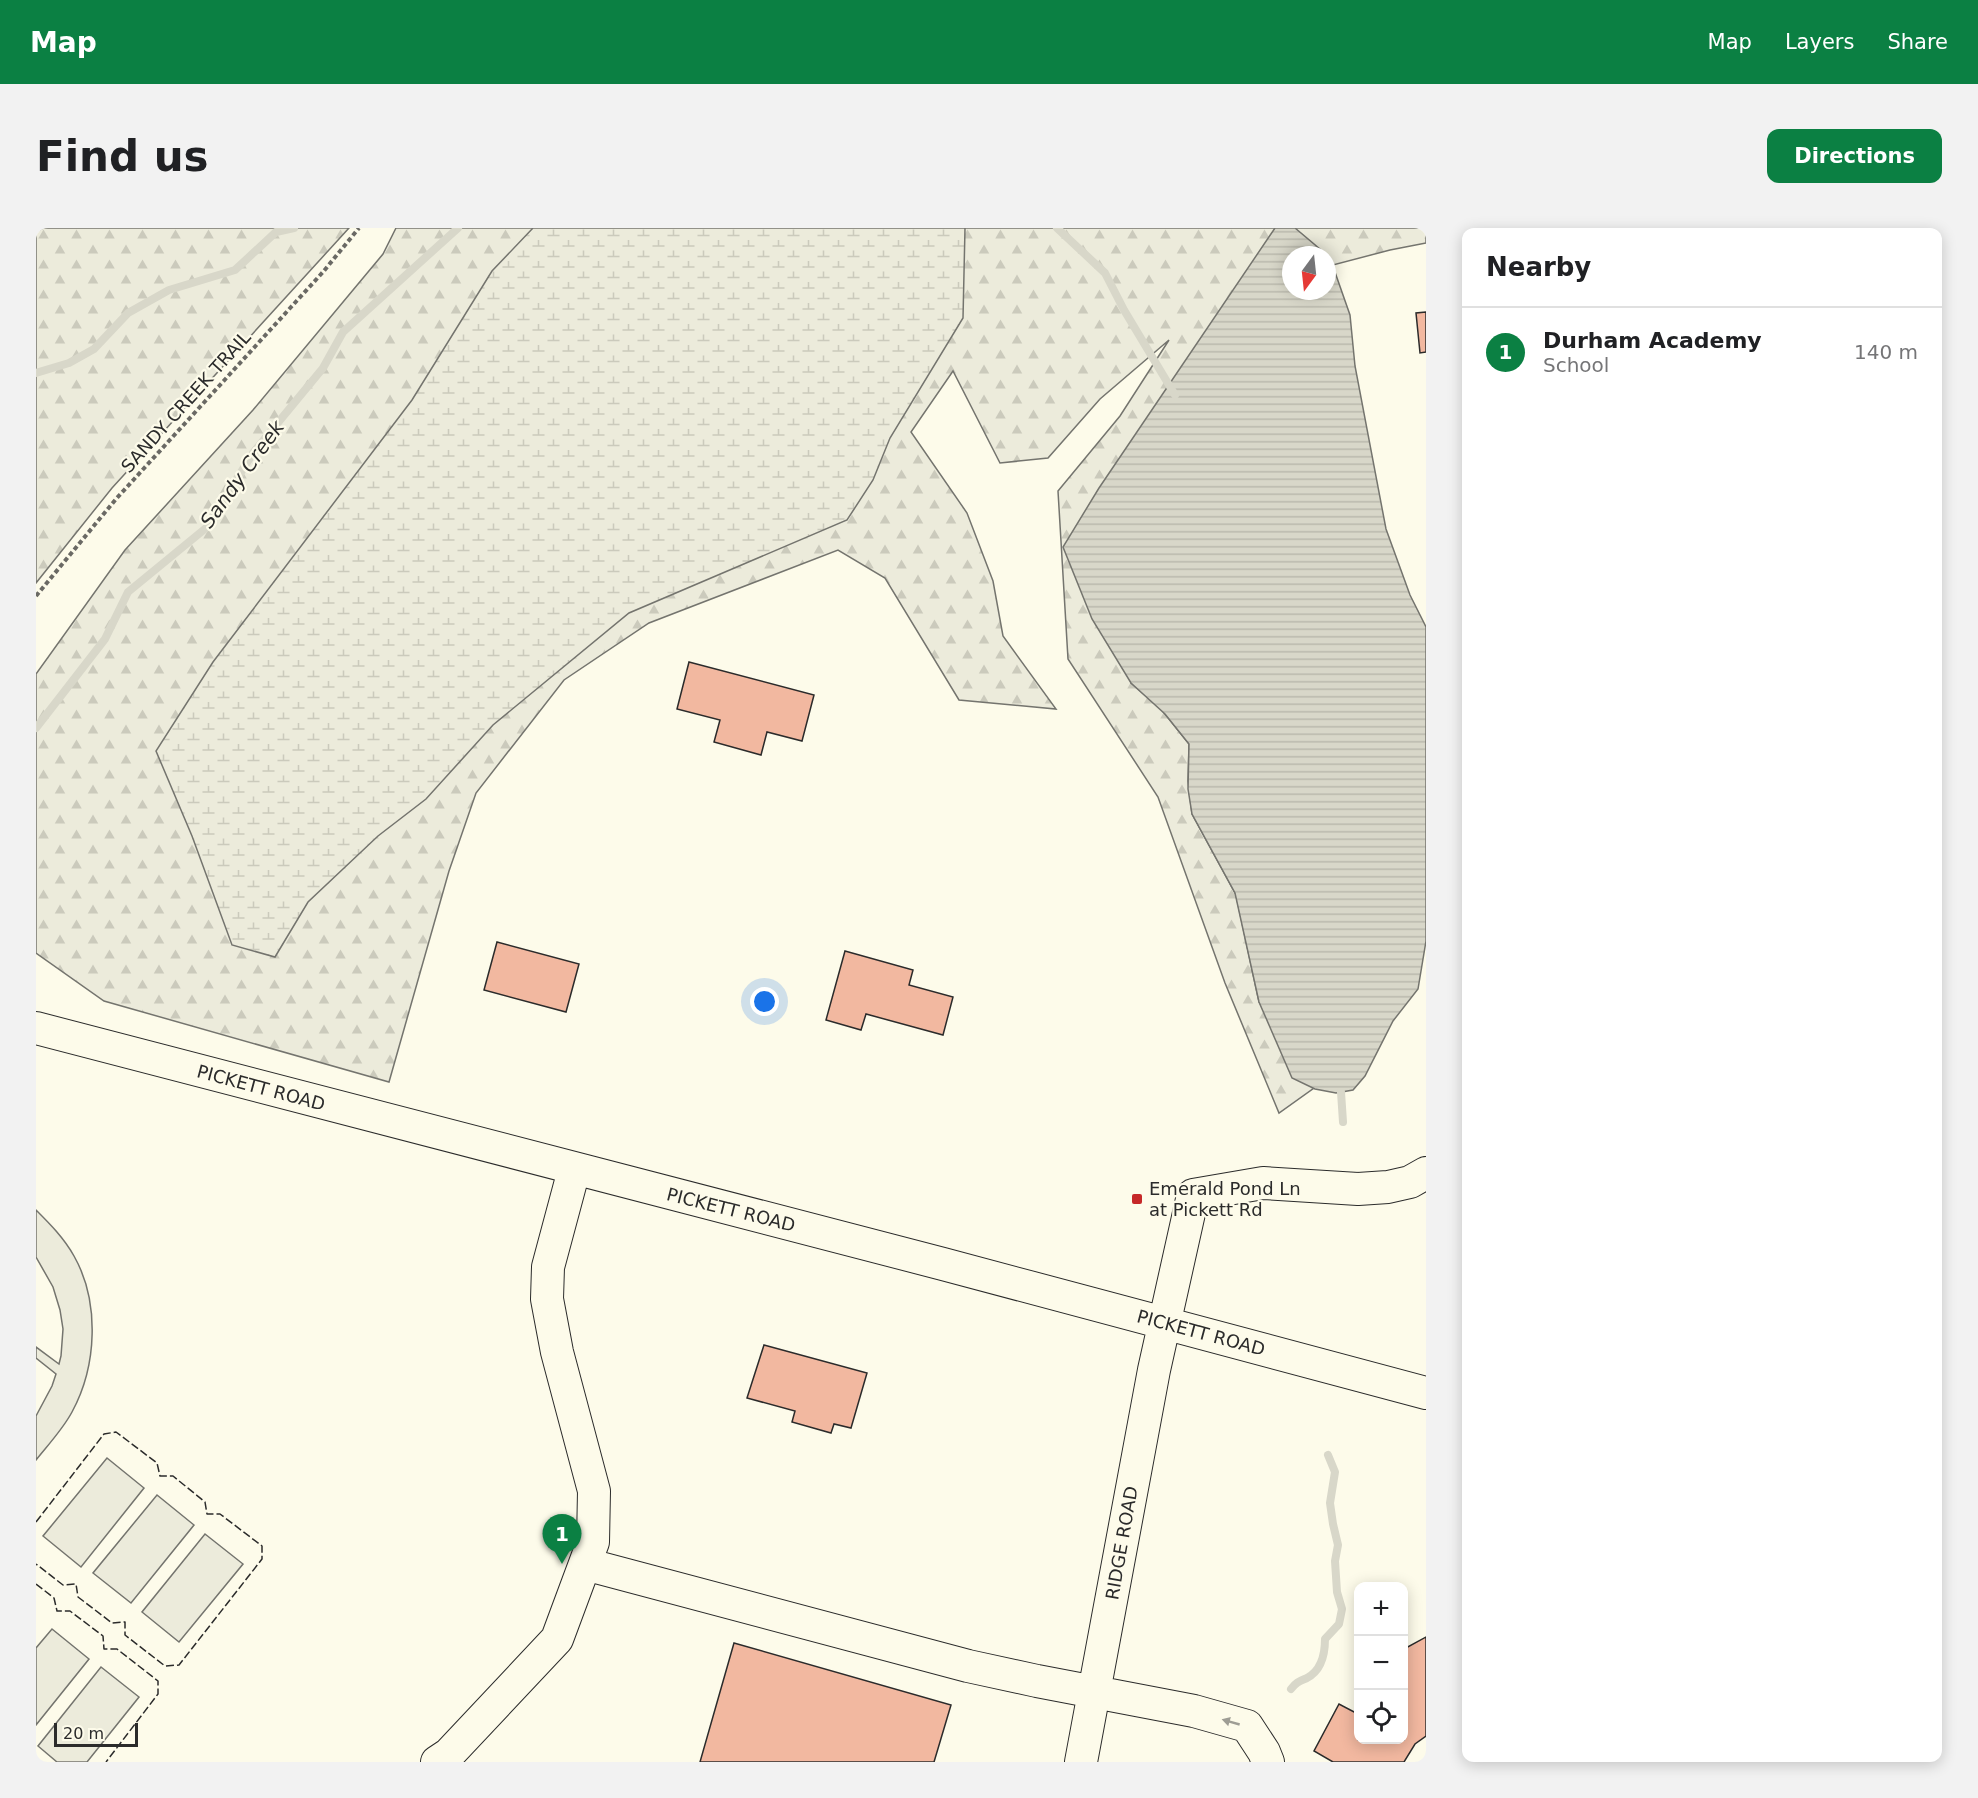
<!DOCTYPE html>
<meta charset="utf-8">
<style>
:root{--surface:#fff;--page:#f2f2f2;--text:#202124;--muted:#757577;--line:#e0e0e0;--accent:#0b8043}
body{margin:0;font-family:"DejaVu Sans",sans-serif;background:var(--page);color:var(--text)}
.controls{position:absolute;right:18px;bottom:18px;display:grid;overflow:hidden;border-radius:12px;box-shadow:0 3px 15px #0003}
.controls button{width:54px;height:54px;display:grid;place-items:center;padding:0;border:0;border-bottom:2px solid var(--line);background:var(--surface);color:var(--text);font:30px sans-serif}
.compass{position:absolute;left:1246px;top:18px;width:54px;height:54px;border-radius:50%;background:var(--surface);box-shadow:0 3px 15px #0003;rotate:195deg}
.scale{position:absolute;left:18px;bottom:15px;width:84px;box-sizing:border-box;padding-left:6px;border:3px solid #2b2b2b;border-top:0;font-size:16px;line-height:21px;white-space:nowrap;color:#2b2b2b;-webkit-text-stroke:4px #fdfbea;paint-order:stroke}
.you{position:absolute;left:729px;top:774px;width:21px;height:21px;margin:-15px;border:4px solid #fff;border-radius:50%;background:#1a73e8;box-shadow:0 0 0 9px #1a73e833}
.badge{display:grid;place-items:center;width:39px;height:39px;border-radius:50%;background:var(--accent);color:#fff;font-size:20px;font-weight:700}
.pin{position:absolute;translate:-50% -50px;filter:drop-shadow(0 2px 3px #0008)}
.pin::after{content:'';position:absolute;top:32px;width:21px;height:18px;background:inherit;clip-path:polygon(0 0,100% 0,50% 100%)}
.list{margin:0;padding:0;list-style:none}
h2{display:flex;justify-content:space-between;align-items:center;height:78px;margin:0;padding:0 24px;font-size:26px}
h2 small{font-size:20px;font-weight:400;color:var(--muted)}
.list li{display:grid;grid-template-columns:39px 1fr auto;gap:18px;align-items:center;box-sizing:border-box;height:90px;padding:0 24px;border-top:2px solid var(--line)}
.list b{display:block;font-size:22px;white-space:nowrap}
.list p{margin:0;font-size:20px;white-space:nowrap;color:var(--muted)}
.list em{font-size:20px;font-style:normal;color:var(--muted)}
.icon{flex:none;width:33px;height:33px;fill:none;stroke:currentColor;stroke-width:2;stroke-linecap:round;stroke-linejoin:round}
.map{position:relative;flex:none;width:1390px;height:1534px;overflow:hidden;border-radius:12px}
header{display:flex;align-items:center;gap:36px;box-sizing:border-box;height:84px;padding:0 30px;background:var(--accent);color:#fff}
header strong{font-size:28px}
nav{display:flex;gap:33px;margin-inline-start:auto;font-size:21px}
.intro{display:flex;align-items:center;justify-content:space-between;box-sizing:border-box;height:144px;padding:0 36px}
h1{margin:0;font-size:42px}
.button{padding:15px 27px;border-radius:12px;background:var(--accent);color:#fff;font-size:21px;font-weight:700}
main{display:flex;gap:36px;padding:0 36px}
aside{flex:1;background:var(--surface);border-radius:12px;box-shadow:0 3px 15px #0003}
.map>svg:first-child{display:block}
.forest{fill:url(#forest-firs);stroke:#74746e;stroke-width:1.5}
.wetland{fill:url(#wetland-marsh);stroke:#74746e;stroke-width:1.5}
.garden{fill:#ecebdb;stroke:#74746e;stroke-width:1.5}
.water{fill:url(#water-rules);stroke:#74746e;stroke-width:1.5}
.lines{fill:none;stroke-linecap:round;stroke-linejoin:round}
.stream{stroke:#d8d7c9;stroke-width:8}
.building{fill:#f2b8a0;stroke:#2b2b2b;stroke-width:1.5}
.minor-casing{stroke:#2b2b2b;stroke-width:34}
.path{stroke:#6a6964;stroke-width:4;stroke-dasharray:4.5 3;stroke-linecap:butt}
.minor{stroke:#fdfbea;stroke-width:32}
.fence{stroke:#2b2b2b;stroke-width:1.5;stroke-dasharray:8 3;stroke-linecap:butt}
.oneway{fill:#9e9d94}
.poi-dot{fill:#c62828;stroke:#fdfbea;stroke-width:2}
.labels{text-anchor:middle;stroke-width:4.5;stroke-linejoin:round;paint-order:stroke}
.street-label{font-size:18px;fill:#2b2b2b;stroke:#fdfbea}
.poi-label{font-size:18px;fill:#2b2b2b;stroke:#fdfbea;text-anchor:start}
.water-label{font-size:20px;font-style:italic;fill:#2b2b2b;stroke:#fdfbea}
</style>
<header>
<strong>Map</strong>
<nav><a>Map</a><a>Layers</a><a>Share</a></nav>
</header>
<div class="intro"><h1>Find us</h1><a class="button">Directions</a></div>
<main>
<div class="map">
<svg width="1390" height="1534" viewBox="0 0 1390 1534">
<defs>
<pattern id="forest-firs" width="22" height="20" patternUnits="userSpaceOnUse" patternTransform="scale(1.5)"><rect width="22" height="20" fill="#ecebdb"/><path d="M5 1l3.5 6h-7zM16 11l3.5 6h-7z" fill="#cbcabc"/></pattern>
<pattern id="wetland-marsh" width="20" height="14" patternUnits="userSpaceOnUse" patternTransform="scale(1.5)"><rect width="20" height="14" fill="#ecebdb"/><path d="M1 5h8M5 5V1M11 12h8M15 12V8" fill="none" stroke="#cbcabc"/></pattern>
<pattern id="water-rules" width="6" height="5" patternUnits="userSpaceOnUse" patternTransform="scale(1.5)"><rect width="6" height="5" fill="#d8d7c9"/><path d="M0 2.5h6" fill="none" stroke="#bab9ad"/></pattern>
</defs>
<rect width="100%" height="100%" fill="#fdfbea"/>
<!-- forest -->
<path class="forest" d="M 7,0 L 313,0 L 76,260 L 0,355 L 0,4 Z
M 360,0 L 1239,0 L 1095,455 L 1125,481 L 1153,516 L 1152,553 L 1156,586 L 1200,667 L 1223,774 L 1278,860 L 1243,885 L 1189,755 L 1122,569 L 1032,431 L 1022,263 L 1084,188 L 1133,112 L 1064,171 L 1012,230 L 964,235 L 917,143 L 875,204 L 931,285 L 957,353 L 967,408 L 1020,481 L 923,472 L 849,350 L 802,322 L 613,395 L 528,452 L 440,565 L 413,643 L 353,854 L 68,773 L 0,725 L 0,446 L 89,322 L 217,182 L 347,26 Z
M 1258,0 L 1390,0 L 1390,15 L 1354,22 L 1297,37 L 1291,32 L 1291,27 L 1286,27 Z"/>
<!-- wetland -->
<path class="wetland" d="M 497,0 L 929,0 L 927,90 L 854,210 L 837,252 L 811,292 L 593,385 L 457,497 L 390,571 L 342,608 L 272,674 L 239,729 L 196,717 L 156,608 L 120,523 L 177,434 L 376,172 L 456,43 Z"/>
<!-- garden -->
<path class="garden" d="M 0,982 C 14,996 28,1010 38,1028 C 64,1074 61,1138 36,1184 C 27,1201 12,1217 0,1232 L 0,1188 L 16,1158 L 20,1146 L 0,1130 L 0,1119 L 23,1136 L 25,1128 L 27,1101 L 24,1082 L 17,1059 L 0,1029 Z
M 71,1230 L 108,1260 L 45,1339 L 7,1308 Z
M 121,1267 L 158,1297 L 95,1375 L 57,1345 Z
M 169,1306 L 207,1336 L 143,1414 L 106,1384 Z
M 16,1401 L 53,1431 L 0,1497 L 0,1420 Z
M 65,1439 L 103,1469 L 51,1534 L 21,1534 L 2,1518 Z"/>
<!-- water -->
<path class="water" d="M 1239,0 L 1259,0 L 1291,27 L 1255,27 L 1255,63 L 1291,63 L 1291,27 L 1294,30 L 1314,87 L 1319,138 L 1350,301 L 1374,367 L 1390,399 L 1390,713 L 1382,761 L 1357,793 L 1329,848 L 1317,862 L 1300,865 L 1279,861 L 1256,850 L 1223,774 L 1199,665 L 1156,586 L 1152,561 L 1153,516 L 1129,486 L 1095,455 L 1056,391 L 1027,319 L 1063,260 Z"/>
<g class="lines">
<!-- stream -->
<path class="stream" d="M 1021,0 L 1069,45 L 1088,82 L 1139,167
M 0,145 L 33,135 L 58,121 L 92,85 L 133,62 L 199,42 L 240,4 L 258,0
M 0,500 L 69,411 L 92,364 L 170,300 L 217,225 L 287,140 L 307,104 L 422,0
M 1305,864 L 1307,894
M 1255,1461 C 1260,1454 1264,1453 1271,1450 C 1286,1442 1289,1426 1289,1411 L 1303,1396 L 1306,1381 L 1301,1364 L 1299,1333 L 1302,1317 L 1297,1296 L 1294,1275 L 1299,1244 L 1292,1227"/>
</g>
<!-- building -->
<path class="building" d="M 1390,84 L 1390,124 L 1384,125 L 1380,85 Z
M 653,434 L 778,467 L 766,513 L 731,504 L 725,527 L 678,514 L 684,492 L 641,481 Z
M 461,714 L 543,736 L 530,784 L 448,762 Z
M 809,723 L 877,742 L 873,757 L 917,769 L 907,807 L 830,786 L 825,802 L 790,792 Z
M 728,1117 L 831,1145 L 815,1200 L 798,1196 L 795,1205 L 756,1194 L 759,1183 L 711,1170 Z
M 1390,1409 L 1390,1508 L 1379,1516 L 1368,1534 L 1297,1534 L 1278,1523 L 1303,1476 L 1322,1486 L 1322,1512 L 1368,1512 L 1368,1480 L 1369,1478 L 1368,1475 L 1368,1421 Z
M 698,1415 L 915,1477 L 898,1534 L 664,1534 Z"/>
<g class="lines">
<defs>
<path id="minor" d="M 0,800 L 907,1036 L 1390,1165
M 549,1336 L 932,1438 L 1001,1453 L 1158,1483 L 1211,1498 L 1228,1524 L 1232,1534
M 401,1534 L 413,1526 L 521,1411 L 557,1314 L 558,1263 L 521,1124 L 511,1071 L 512,1039 L 538,942
M 1045,1534 L 1118,1142 L 1157,967 L 1227,955 L 1322,961 L 1352,959 L 1374,954 L 1390,945"/>
</defs>
<!-- minor casing -->
<use href="#minor" class="minor-casing"/>
<!-- path -->
<path class="path" d="M 0,368 L 80,271 L 287,44 L 323,0"/>
<!-- minor -->
<use href="#minor" class="minor"/>
<!-- fence -->
<path class="fence" d="M 0,1294 L 68,1206 L 80,1204 L 121,1235 L 124,1248 L 137,1248 L 169,1274 L 171,1286 L 184,1286 L 226,1318 L 226,1331 L 143,1437 L 129,1438 L 89,1407 L 89,1394 L 76,1395 L 42,1369 L 40,1356 L 27,1357 L 0,1336
M 0,1356 L 18,1370 L 21,1383 L 34,1383 L 67,1408 L 68,1421 L 81,1421 L 122,1453 L 122,1466 L 70,1534"/>
</g>
<!-- one-way arrows -->
<defs><path id="oneway-solid" d="M-6-.8H1V-3.2L6.5 0L1 3.2V.8H-6Z" transform="scale(1.5)"/></defs>
<use class="oneway" href="#oneway-solid" transform="translate(1195 1494) rotate(-164)"/>
<!-- markers -->
<rect class="poi-dot" x="1095" y="965" width="12" height="12" rx="3"/>
<g class="labels">
<!-- street labels -->
<g class="street-label">
<text transform="translate(150 174) rotate(-48)" y="6">SANDY CREEK TRAIL</text>
<text transform="translate(225 860) rotate(15)" y="6">PICKETT ROAD</text>
<text transform="translate(695 982) rotate(14)" y="6">PICKETT ROAD</text>
<text transform="translate(1165 1105) rotate(15)" y="6">PICKETT ROAD</text>
<text transform="translate(1086 1315) rotate(-80)" y="6">RIDGE ROAD</text>
</g>
<!-- poi labels -->
<g class="poi-label">
<text x="1113" y="967">Emerald Pond Ln<tspan x="1113" dy="21">at Pickett Rd</tspan></text>
</g>
<!-- water labels -->
<g class="water-label">
<text transform="translate(206 246) rotate(-54)" y="7">Sandy Creek</text>
</g>
</g>
</svg>
<div class="controls">
<button>+</button>
<button>−</button>
<button><svg class="icon" aria-label="locate" viewBox="0 0 24 24"><circle cx="12" cy="12" r="6"/><path d="M12 2v4M12 18v4M2 12h4M18 12h4"/></svg></button>
</div>
<svg class="compass" viewBox="-18 -18 36 36"><path d="M0-13l5 13h-10z" fill="#e53935"/><path d="M0 13l5-13h-10z" fill="#757577"/></svg>
<div class="scale">20 m</div>
<div class="you"></div>
<div class="pin badge" style="left:526px;top:1336px">1</div>
</div>
<aside>
<h2>Nearby<small></small></h2>
<ul class="list">
<li><span class="badge">1</span><div><b>Durham Academy</b><p>School</p></div><em>140 m</em></li>
</ul>
</aside>
</main>
